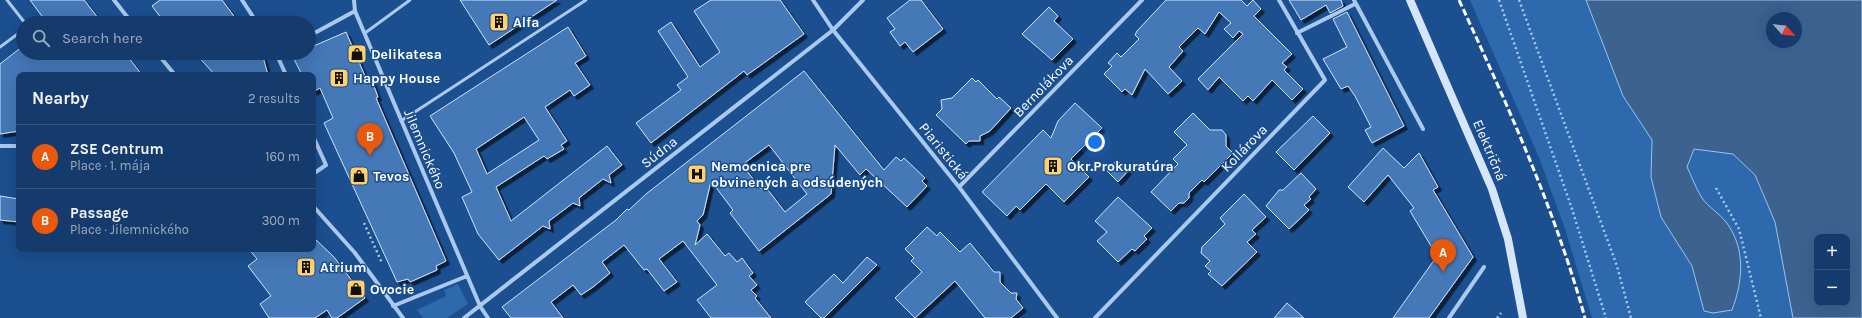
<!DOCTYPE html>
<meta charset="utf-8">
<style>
:root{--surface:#143b6b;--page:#1d4271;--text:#f1f3f6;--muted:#9dadc1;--line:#33557e;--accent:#ea580c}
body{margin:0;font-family:Karla,sans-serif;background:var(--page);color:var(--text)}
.controls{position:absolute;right:12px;bottom:12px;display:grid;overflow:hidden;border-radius:8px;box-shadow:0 4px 16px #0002}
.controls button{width:36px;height:36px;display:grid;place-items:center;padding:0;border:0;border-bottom:1px solid var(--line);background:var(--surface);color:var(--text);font:20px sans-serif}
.compass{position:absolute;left:1766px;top:12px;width:36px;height:36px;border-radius:50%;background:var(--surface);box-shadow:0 4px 16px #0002;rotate:117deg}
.you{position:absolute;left:1095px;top:142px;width:14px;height:14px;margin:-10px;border:3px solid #fff;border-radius:50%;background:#1a73e8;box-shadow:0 0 0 6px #1a73e833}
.badge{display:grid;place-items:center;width:26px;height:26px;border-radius:50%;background:var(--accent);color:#fff;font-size:13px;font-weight:700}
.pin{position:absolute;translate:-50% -33px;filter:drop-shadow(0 1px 2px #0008)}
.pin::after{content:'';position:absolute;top:21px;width:14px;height:12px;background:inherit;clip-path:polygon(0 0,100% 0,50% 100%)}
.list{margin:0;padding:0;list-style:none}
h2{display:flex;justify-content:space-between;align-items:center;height:52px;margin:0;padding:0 16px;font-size:17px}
h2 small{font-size:13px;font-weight:400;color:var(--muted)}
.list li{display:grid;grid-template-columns:26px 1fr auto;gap:12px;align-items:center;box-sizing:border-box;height:64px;padding:0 16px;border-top:1px solid var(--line)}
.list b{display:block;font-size:15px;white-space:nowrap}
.list p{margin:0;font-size:13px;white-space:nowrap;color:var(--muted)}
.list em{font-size:13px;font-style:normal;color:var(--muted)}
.icon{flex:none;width:22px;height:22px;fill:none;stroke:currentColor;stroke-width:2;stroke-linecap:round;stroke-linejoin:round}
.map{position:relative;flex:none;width:1862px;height:318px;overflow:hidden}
.search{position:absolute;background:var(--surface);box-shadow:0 4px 16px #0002;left:16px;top:16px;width:300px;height:44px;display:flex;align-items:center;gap:10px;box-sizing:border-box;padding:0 14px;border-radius:22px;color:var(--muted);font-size:15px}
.panel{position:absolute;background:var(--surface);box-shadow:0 4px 16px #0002;left:16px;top:72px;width:300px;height:180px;border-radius:8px}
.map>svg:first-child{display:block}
.green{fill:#2e69ad}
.water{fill:#3c6290;stroke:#9cc4f0;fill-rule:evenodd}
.building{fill:#4478b7;stroke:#cfe3fa;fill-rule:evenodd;filter:url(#shadow)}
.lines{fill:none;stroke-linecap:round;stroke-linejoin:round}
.path{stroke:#a9c9ee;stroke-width:2.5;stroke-dasharray:2 3;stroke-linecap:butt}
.service{stroke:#a9c9ee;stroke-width:3}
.minor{stroke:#a9c9ee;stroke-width:4}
.secondary{stroke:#d6e6fa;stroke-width:8}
.rail{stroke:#fff;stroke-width:3;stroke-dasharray:7 3;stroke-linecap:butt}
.labels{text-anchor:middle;stroke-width:3;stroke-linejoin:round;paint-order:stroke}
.poi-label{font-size:14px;font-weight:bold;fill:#fff;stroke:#1b4f8f;text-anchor:start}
.street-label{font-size:14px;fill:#fff;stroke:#1b4f8f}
</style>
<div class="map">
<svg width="1862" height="318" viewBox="0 0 1862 318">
<defs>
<filter id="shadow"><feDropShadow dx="3.5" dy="3.5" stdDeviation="0" flood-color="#0009"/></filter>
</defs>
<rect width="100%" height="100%" fill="#1b4f8f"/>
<!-- green -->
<path class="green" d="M 1470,0 L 1586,0 L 1623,96 L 1652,140 L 1651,177 L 1661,217 L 1692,266 L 1704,311 L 1732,309 C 1743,281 1746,248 1726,222 C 1719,213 1708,207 1702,198 C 1696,189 1692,177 1687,167 L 1694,149 L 1733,154 L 1755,175 L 1775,222 L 1793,318 L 1592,318 L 1565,229 L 1538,155 Z
M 458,284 L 468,304 L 447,318 L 423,318 L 417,310 L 446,296 L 444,290 Z"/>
<!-- water -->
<path class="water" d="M 1586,0 L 1862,0 L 1862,318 L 1793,318 L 1775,222 L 1755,175 L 1733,154 L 1694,149 L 1687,167 C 1692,177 1696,189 1702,198 C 1708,207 1719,213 1726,222 C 1746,248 1743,281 1732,310 L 1713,313 L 1704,311 L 1692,266 L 1661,217 L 1651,177 L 1652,140 L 1623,96 ZM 1772,18 L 1796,18 L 1796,42 L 1772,42 ZM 1817,237 L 1847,237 L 1847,303 L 1817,303 Z"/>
<!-- building -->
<path class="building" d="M 30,0 L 84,0 L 102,23 L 47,23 Z
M 160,0 L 222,0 L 239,23 L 165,23 L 152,6 Z
M 460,0 L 557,0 L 489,45 Z
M 711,0 L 780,0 L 804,34 L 747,75 L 744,71 L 651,143 L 636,123 L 681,90 L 677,85 L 688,77 L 658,31 L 671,22 L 700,67 L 720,52 L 694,11 Z
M 910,0 L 921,0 L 943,29 L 913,52 L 905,42 L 900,46 L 890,32 L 895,29 L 887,18 Z
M 1166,0 L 1241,0 L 1247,6 L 1253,0 L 1261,9 L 1254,16 L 1292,54 L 1282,63 L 1287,67 L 1284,70 L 1303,89 L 1292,100 L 1272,80 L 1253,101 L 1248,96 L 1243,101 L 1219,77 L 1208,90 L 1198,79 L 1243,34 L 1239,31 L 1233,38 L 1224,29 L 1231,23 L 1219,12 L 1205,34 L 1198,28 L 1179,47 L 1183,51 L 1169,67 L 1182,81 L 1168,94 L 1145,69 L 1132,95 L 1125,89 L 1122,92 L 1104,74 L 1112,66 L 1108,63 L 1117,53 L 1121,57 L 1139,39 L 1135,35 L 1137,31 Z
M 1289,0 L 1341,0 L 1343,6 L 1330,13 L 1326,5 L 1301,20 Z
M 1049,7 L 1058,16 L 1054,21 L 1073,39 L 1052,60 L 1022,34 Z
M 1347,12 L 1404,126 L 1372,143 L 1365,130 L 1371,127 L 1355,96 L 1348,86 L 1341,89 L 1323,59 L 1347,47 L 1333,19 Z
M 568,27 L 586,56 L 575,63 L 590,85 L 574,96 L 570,90 L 545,107 L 567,141 L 561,145 L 564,149 L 547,159 L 544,156 L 496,187 L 511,221 L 607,146 L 622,165 L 609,175 L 611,183 L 603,179 L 579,198 L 580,206 L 573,203 L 549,221 L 550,229 L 543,226 L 499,260 L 478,234 L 462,197 L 472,192 L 454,153 L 430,116 ZM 524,117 L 539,140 L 487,174 L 476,149 Z
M 346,32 L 368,83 L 372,81 L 378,97 L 376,98 L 446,261 L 436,266 L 437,270 L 410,282 L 408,279 L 397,282 L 324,123 L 333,118 L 320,88 L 313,92 L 313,75 L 302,75 L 291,53 L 309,53 L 309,48 Z
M 23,46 L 23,53 L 125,53 L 142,75 L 19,75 L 19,131 L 0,134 L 0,64 Z
M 195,53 L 260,53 L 263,57 L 268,75 L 215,75 Z
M 804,71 L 884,170 L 896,157 L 901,161 L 904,158 L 925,178 L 922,181 L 927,186 L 907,207 L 866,169 L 860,175 L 835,145 L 831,194 L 759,251 L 730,213 L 733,210 L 711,181 L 703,215 L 697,221 L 700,225 L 695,245 L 707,234 L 725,256 L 729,253 L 737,262 L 742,258 L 753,273 L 749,276 L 757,285 L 751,290 L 757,296 L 755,298 L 771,318 L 711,318 L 697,300 L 717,285 L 683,241 L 659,259 L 677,282 L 664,291 L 647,269 L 644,270 L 624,245 L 602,262 L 610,273 L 593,287 L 581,295 L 573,285 L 551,302 L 563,318 L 511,318 L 502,307 L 616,220 L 627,209 L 629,210 L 646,194 ZM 769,145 L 807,194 L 785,212 L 765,186 L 761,189 L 742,165 Z
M 972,78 L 976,82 L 978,80 L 997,99 L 999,97 L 1011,108 L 990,131 L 980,136 L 980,141 L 969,141 L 966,144 L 936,115 L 942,109 L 941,100 L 952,98 Z
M 1075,103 L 1102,128 L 1071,159 L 1089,177 L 1064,202 L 1046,184 L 1020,210 L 1016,206 L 1007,216 L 982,192 L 1043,130 L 1051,138 L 1058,121 Z
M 1193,113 L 1210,130 L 1222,130 L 1226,135 L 1226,146 L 1233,153 L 1204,182 L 1202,180 L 1189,193 L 1189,198 L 1184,203 L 1179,203 L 1171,211 L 1151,192 L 1178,164 L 1173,159 L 1187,145 L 1174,132 Z
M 1313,116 L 1330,133 L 1294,170 L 1276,152 Z
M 1383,148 L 1404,168 L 1419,153 L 1438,187 L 1433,190 L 1473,257 L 1429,318 L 1393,318 L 1437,256 L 1410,211 L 1414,208 L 1388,175 L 1364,202 L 1348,187 Z
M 1117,160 L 1128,171 L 1118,182 L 1107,171 Z
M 1301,173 L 1316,189 L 1309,197 L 1311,199 L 1304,205 L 1309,210 L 1289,229 L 1266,206 L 1279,190 L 1283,190 Z
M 1244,194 L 1266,217 L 1252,230 L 1256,234 L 1247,242 L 1257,252 L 1222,286 L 1208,274 L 1211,271 L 1205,266 L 1210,261 L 1201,253 L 1202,247 L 1225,224 L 1220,218 Z
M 0,196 L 19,199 L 19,222 L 0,220 Z
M 1118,197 L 1152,228 L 1144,236 L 1147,239 L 1135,251 L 1132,249 L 1118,262 L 1097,241 L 1107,232 L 1095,221 Z
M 927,227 L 937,236 L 940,232 L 960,252 L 970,243 L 994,272 L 1000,272 L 1000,282 L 1011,293 L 1017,293 L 1016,299 L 1023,308 L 1011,318 L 985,318 L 955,281 L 915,318 L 895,298 L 922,272 L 911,261 L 914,258 L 905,249 Z
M 313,237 L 334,257 L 365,298 L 337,318 L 332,318 L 327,310 L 315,318 L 269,318 L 260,304 L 271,296 L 248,266 L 257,259 L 249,249 L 313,249 Z
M 867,257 L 877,265 L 824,318 L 821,318 L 805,302 L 834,274 L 843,283 Z
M 1287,303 L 1304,318 L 1274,318 Z"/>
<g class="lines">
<!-- path -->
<path class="path" d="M 1499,0 L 1572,209 L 1606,318
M 1519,0 L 1617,266 L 1631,318
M 1716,188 L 1739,229 L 1761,318
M 364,223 L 382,263
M 1497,318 L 1501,313"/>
<!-- service -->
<path class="service" d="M 7,0 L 25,23
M 365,33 L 410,0
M 0,47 L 23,30
M 401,121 L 586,0"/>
<!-- minor -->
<path class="minor" d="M 114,0 L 132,23
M 242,0 L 257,23
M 354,0 L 355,11 L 480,306 L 488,318
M 813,0 L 833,30 L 959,187 L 1057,318
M 1354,0 L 1423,129
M 1297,33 L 1355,4
M 309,36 L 355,11
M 157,53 L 175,75
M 276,53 L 286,75
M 313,136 L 326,165 L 313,174
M 0,146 L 19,146
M 959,187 L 1142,0
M 313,206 L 355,253 L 403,318
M 393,306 L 467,276
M 464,318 L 833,30 L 863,0
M 1095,318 L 1325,80 L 1279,0
M 1449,318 L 1484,267"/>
<!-- secondary -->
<path class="secondary" d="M 1410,0 L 1492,189 L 1508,239 L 1523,318"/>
<!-- rail -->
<path class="rail" d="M 1459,0 C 1507,104 1554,207 1585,318"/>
</g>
<!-- icons -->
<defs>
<symbol id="building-square" viewBox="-11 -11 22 22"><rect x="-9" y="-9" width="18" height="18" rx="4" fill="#ffd166" stroke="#1b4f8f"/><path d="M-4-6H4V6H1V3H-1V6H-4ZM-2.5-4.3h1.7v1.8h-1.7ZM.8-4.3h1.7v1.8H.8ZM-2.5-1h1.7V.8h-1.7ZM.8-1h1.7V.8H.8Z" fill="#111"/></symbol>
<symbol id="shop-square" viewBox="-11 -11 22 22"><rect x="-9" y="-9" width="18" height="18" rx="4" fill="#ffd166" stroke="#1b4f8f"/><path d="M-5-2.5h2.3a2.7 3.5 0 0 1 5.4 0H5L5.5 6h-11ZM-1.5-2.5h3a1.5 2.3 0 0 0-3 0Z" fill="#111"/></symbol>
<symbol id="hospital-square" viewBox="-11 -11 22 22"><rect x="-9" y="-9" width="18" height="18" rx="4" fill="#ffd166" stroke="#1b4f8f"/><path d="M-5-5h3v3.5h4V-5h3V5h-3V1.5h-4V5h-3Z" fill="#111"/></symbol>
</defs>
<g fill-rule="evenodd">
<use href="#building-square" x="488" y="11" width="22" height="22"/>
<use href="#shop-square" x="346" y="43" width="22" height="22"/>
<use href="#building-square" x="328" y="67" width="22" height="22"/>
<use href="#building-square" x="1042" y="155" width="22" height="22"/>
<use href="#hospital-square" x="686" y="163" width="22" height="22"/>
<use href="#shop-square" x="348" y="165" width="22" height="22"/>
<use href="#building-square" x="295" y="256" width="22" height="22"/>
<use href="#shop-square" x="345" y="278" width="22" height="22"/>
</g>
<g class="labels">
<!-- poi labels -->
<g class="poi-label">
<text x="513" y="27">Alfa</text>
<text x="371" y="59">Delikatesa</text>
<text x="353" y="83">Happy House</text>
<text x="711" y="171">Nemocnica pre<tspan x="711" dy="16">obvinených a odsúdených</tspan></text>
<text x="1067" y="171">Okr.Prokuratúra</text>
<text x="373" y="181">Tevos</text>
<text x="320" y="272">Atrium</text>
<text x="370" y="294">Ovocie</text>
</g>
<!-- street labels -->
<g class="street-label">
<text transform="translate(1043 86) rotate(-46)" y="5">Bernolákova</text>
<text transform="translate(1244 148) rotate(-46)" y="5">Kollárova</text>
<text transform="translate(425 149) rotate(67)" y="5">Jilemnického</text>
<text transform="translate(1490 150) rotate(67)" y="5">Električná</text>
<text transform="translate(944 151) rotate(51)" y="5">Piaristická</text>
<text transform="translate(659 152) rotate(-38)" y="5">Súdna</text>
</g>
</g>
</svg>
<div class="controls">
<button>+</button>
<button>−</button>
</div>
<svg class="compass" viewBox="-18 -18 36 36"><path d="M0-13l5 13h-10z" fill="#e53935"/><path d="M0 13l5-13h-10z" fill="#9dadc1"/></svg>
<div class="you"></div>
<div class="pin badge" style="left:1443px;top:272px">A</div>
<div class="pin badge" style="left:370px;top:156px">B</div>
<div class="search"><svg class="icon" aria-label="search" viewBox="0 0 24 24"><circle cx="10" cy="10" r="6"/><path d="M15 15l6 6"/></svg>Search here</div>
<section class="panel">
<h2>Nearby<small>2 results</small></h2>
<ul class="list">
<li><span class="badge">A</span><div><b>ZSE Centrum</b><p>Place · 1. mája</p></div><em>160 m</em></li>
<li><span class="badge">B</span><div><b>Passage</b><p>Place · Jilemnického</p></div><em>300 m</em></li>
</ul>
</section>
</div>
